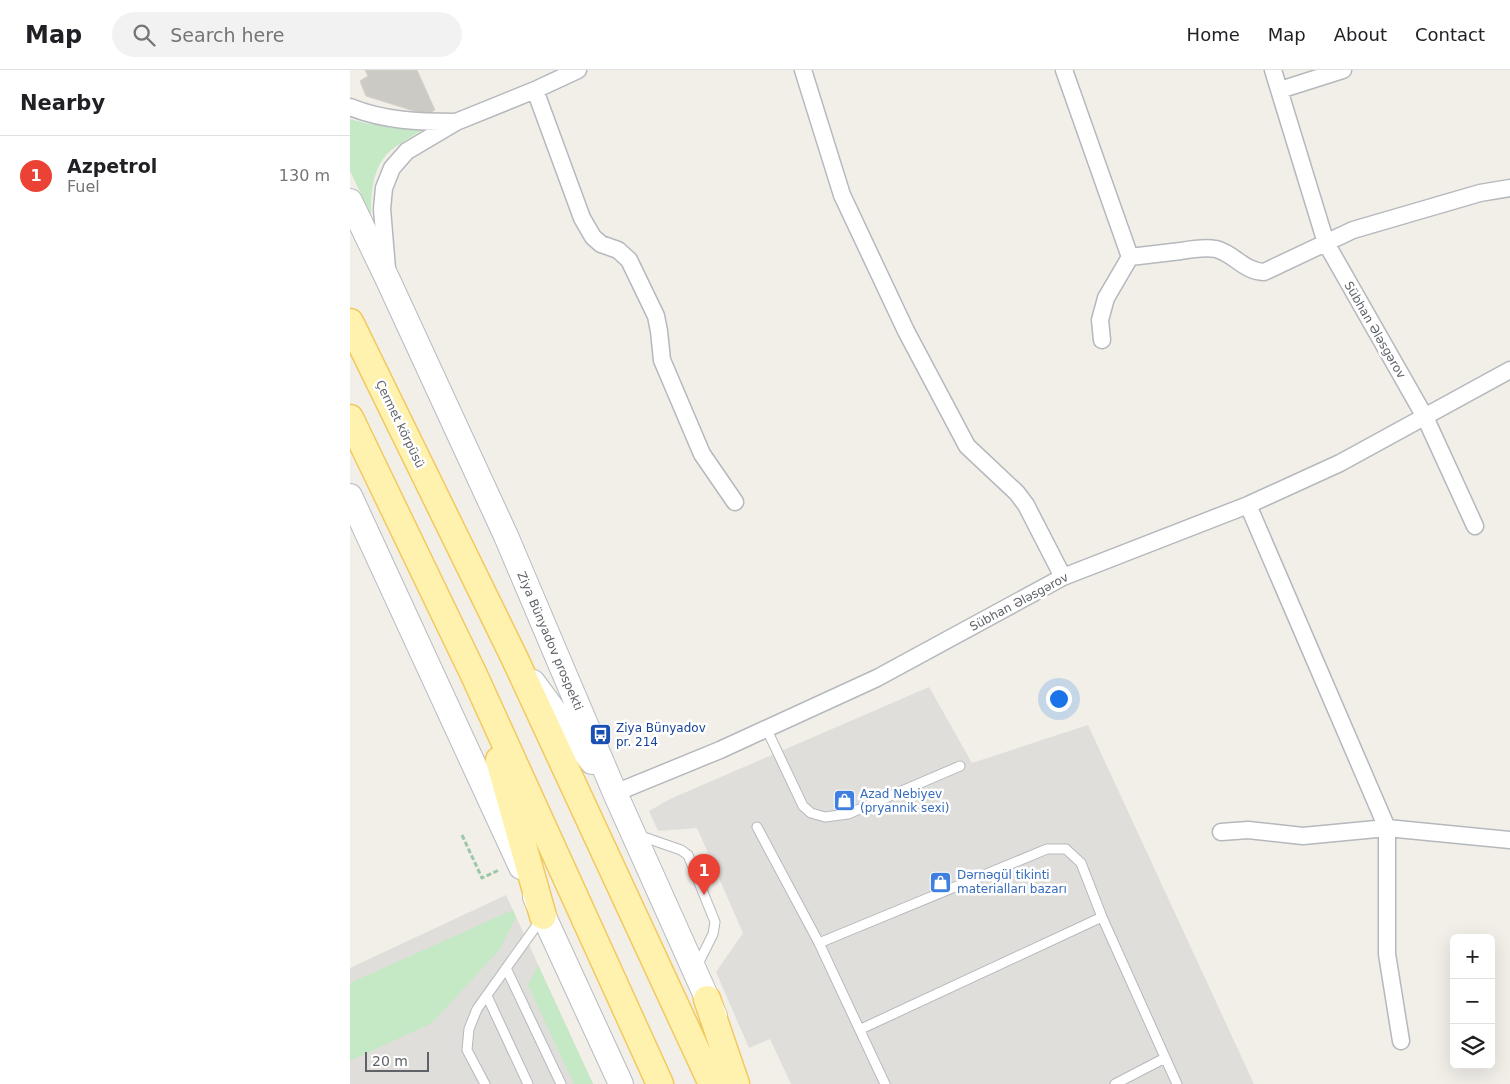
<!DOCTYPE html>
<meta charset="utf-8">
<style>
:root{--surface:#fff;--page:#f2f2f2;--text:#202124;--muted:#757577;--line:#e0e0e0;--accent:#ea4335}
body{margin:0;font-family:"DejaVu Sans",sans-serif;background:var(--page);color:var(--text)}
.controls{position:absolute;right:15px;bottom:15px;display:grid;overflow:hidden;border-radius:8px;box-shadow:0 5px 20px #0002}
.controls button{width:45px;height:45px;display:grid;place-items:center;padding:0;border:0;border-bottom:1px solid var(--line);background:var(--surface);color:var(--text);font:25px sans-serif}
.scale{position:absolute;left:15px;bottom:12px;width:64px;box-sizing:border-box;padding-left:5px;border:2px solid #5f6368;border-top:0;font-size:14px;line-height:18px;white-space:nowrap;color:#5f6368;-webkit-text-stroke:4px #fff;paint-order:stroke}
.you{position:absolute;left:708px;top:628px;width:18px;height:18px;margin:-12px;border:4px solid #fff;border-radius:50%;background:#1a73e8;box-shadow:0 0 0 8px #1a73e833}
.badge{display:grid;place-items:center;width:32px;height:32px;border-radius:50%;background:var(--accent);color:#fff;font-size:16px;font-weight:700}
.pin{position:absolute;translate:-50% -41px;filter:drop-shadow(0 1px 2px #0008)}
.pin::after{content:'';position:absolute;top:26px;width:18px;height:15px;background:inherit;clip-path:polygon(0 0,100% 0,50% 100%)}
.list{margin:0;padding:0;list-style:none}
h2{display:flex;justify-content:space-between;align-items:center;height:65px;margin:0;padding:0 20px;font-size:21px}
h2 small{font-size:16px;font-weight:400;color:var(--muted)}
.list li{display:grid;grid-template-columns:32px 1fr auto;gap:15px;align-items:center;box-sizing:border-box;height:80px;padding:0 20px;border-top:1px solid var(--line)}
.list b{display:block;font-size:19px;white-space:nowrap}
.list p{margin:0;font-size:16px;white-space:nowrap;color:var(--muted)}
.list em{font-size:16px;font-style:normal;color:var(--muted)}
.icon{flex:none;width:28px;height:28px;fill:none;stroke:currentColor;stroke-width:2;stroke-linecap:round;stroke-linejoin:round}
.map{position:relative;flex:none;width:1160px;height:1014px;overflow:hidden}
header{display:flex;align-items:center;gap:30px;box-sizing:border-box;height:70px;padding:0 25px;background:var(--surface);border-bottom:1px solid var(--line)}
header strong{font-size:24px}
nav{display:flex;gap:28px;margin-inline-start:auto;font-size:18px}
.search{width:350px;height:45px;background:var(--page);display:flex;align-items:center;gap:12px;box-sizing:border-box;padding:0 18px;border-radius:28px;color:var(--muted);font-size:19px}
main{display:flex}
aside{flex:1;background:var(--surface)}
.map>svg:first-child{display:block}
.industrial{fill:#e0deda}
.green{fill:#c5e8c5}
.building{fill:#cccac5;stroke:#d6d1c6}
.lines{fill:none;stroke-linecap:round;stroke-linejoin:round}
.service-casing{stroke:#b5b8bc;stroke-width:11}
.minor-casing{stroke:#b5b8bc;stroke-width:19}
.secondary-casing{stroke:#b6babf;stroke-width:26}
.primary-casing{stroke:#f2c960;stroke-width:29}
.path{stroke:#9cc7a9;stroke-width:3;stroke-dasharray:5 2.5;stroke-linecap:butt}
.service{stroke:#fff;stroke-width:9}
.minor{stroke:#fff;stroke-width:16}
.secondary{stroke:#fff;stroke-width:24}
.primary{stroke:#fff2af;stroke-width:26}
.labels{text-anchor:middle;stroke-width:5;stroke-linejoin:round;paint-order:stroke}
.street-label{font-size:12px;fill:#5f6368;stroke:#fff}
.transit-label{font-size:12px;fill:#164399;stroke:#fff;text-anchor:start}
.shop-label{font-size:12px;fill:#366cbe;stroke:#fff;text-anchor:start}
</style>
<header>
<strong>Map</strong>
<div class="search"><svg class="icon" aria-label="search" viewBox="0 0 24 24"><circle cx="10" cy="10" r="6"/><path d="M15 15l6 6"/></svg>Search here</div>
<nav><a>Home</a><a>Map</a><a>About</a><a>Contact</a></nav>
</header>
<main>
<aside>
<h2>Nearby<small></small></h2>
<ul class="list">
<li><span class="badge">1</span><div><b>Azpetrol</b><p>Fuel</p></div><em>130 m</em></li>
</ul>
</aside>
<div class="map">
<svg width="1160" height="1014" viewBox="0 0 1160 1014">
<rect width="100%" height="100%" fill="#f1efe8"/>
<!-- industrial -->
<path class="industrial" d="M 579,617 L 622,693 L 738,655 L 904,1014 L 441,1014 L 420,969 L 399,978 L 366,902 L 393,863 L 347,758 L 308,761 L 299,741 L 320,729 Z
M 156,825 L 243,1014 L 0,1014 L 0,898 Z"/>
<!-- green -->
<path class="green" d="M 0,49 C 24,56 47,59 72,60 C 63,66 43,77 36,85 C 22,102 21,124 21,145 L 0,101 Z
M 163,840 L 166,847 L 150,879 L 82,953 L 0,991 L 0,913 Z
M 188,895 L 243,1014 L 224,1014 L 178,915 Z"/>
<!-- building -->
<path class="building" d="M 15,0 L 67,0 L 85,40 L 77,45 L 16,26 L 10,11 L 18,6 Z"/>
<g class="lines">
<defs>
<path id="service" d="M 417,660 L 453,736 L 461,743 L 475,747 L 498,744 L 610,696
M 407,757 L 469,873 L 535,1014
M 288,765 L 331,780 L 338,785 L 365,852 L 363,864 L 347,896
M 469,873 L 697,779 L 716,779 L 731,793 L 752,847 L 827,1014
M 156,898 L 211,1014
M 137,926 L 178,1014
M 511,959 L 752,847
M 135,1014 L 117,980 L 119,959 L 127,939 L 192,848
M 765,1014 L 815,988"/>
<path id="minor" d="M 453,0 L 492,125 L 556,261 L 617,376 L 667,423 L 676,435 L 713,507
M 714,0 L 780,187 C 797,185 814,183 831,181 C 842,179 855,177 866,179 C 885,184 893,201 914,202 L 1003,160 L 1130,123 L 1160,118
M 923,0 L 976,173 L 1075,347 L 1125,456
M 185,20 L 232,148 L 243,167 L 251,174 L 268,180 L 279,190 L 306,246 L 309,261 L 312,290 L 352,384 L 385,432
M 930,20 L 993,0
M 0,37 C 34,51 70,52 106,52
M 37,199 L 32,139 L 34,118 L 42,98 L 57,81 L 106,52 L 185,20 L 228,0
M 752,270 L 750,250 L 756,228 L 780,187
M 898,435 L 1037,758 L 1037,884 L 1051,971
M 265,723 L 370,680 L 527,608 L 713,507 L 898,435 L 990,393 L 1160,300
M 871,762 L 898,760 L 953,766 L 1037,758 L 1160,770"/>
<path id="secondary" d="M 0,131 L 38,210 L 156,466 L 265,723 L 365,946
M 0,426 L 171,797
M 183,612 L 242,692
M 185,827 L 271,1014"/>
<path id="primary" d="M 0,252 L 164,587 L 362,1014
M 0,348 L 124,605 L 310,1014
M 149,690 L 193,846
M 357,929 L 386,1014"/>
</defs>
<!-- service casing -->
<use href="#service" class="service-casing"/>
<!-- minor casing -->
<use href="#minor" class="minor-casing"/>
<!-- secondary casing -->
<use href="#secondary" class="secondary-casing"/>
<!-- primary casing -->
<use href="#primary" class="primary-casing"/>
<!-- path -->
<path class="path" d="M 112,765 L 132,808 L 149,800"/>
<!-- service -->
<use href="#service" class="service"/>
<!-- minor -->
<use href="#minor" class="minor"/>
<!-- secondary -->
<use href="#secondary" class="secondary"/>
<!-- primary -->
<use href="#primary" class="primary"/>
</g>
<!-- icons -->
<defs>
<symbol id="bus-square" viewBox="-11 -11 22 22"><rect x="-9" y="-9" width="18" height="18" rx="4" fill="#1a4fb4" stroke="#fff"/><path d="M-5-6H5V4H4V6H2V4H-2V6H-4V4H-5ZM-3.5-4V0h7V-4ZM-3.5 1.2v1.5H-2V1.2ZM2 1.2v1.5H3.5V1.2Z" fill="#fff"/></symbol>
<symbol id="shop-square" viewBox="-11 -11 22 22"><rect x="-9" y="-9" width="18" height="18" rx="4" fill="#3f7fe0" stroke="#fff"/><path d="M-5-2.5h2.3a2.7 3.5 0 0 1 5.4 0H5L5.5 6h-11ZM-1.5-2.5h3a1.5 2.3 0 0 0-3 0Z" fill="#fff"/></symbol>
</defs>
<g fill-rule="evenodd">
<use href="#bus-square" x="238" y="652" width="25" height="25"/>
<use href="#shop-square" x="482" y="718" width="25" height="25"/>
<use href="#shop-square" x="578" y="800" width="25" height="25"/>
</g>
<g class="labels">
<!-- street labels -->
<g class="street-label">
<text transform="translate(1025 260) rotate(60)" y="4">Sübhan Ələsgərov</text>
<text transform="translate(50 354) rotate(64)" y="4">Çermet körpüsü</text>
<text transform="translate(669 532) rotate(-28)" y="4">Sübhan Ələsgərov</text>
<text transform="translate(200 571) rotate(67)" y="4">Ziya Bünyadov prospekti</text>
</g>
<!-- transit labels -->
<g class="transit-label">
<text x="266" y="662">Ziya Bünyadov<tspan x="266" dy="14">pr. 214</tspan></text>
</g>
<!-- shop labels -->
<g class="shop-label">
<text x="510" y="728">Azad Nebiyev<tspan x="510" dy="14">(pryannik sexi)</tspan></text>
<text x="607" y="809">Dərnəgül tikinti<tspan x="607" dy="14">materialları bazarı</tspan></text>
</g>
</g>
</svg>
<div class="controls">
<button>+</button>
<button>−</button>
<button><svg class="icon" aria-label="layers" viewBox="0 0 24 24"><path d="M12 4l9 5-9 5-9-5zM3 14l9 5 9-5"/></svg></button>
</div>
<div class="scale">20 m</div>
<div class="you"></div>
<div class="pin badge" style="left:354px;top:825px">1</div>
</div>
</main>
